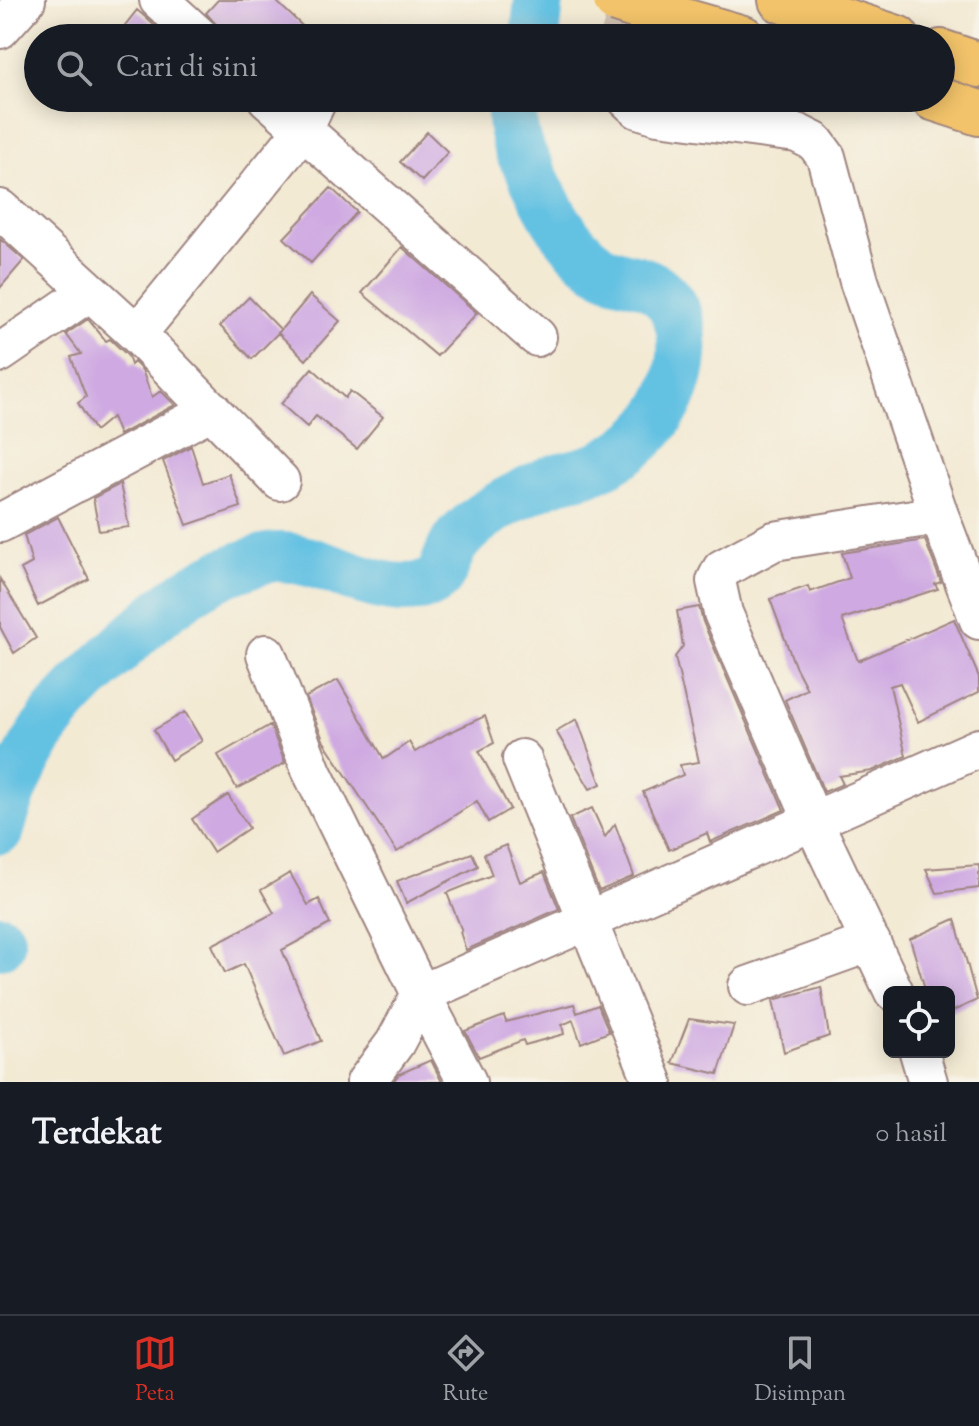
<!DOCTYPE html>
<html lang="id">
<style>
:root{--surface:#171b24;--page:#242831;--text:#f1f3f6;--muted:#9ea1a6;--line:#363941;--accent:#d93025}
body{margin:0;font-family:"Sorts Mill Goudy",serif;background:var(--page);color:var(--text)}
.controls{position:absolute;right:24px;bottom:24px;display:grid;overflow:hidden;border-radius:12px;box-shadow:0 4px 20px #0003}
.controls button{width:72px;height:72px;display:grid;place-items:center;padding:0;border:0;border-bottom:2px solid var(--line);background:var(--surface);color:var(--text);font:40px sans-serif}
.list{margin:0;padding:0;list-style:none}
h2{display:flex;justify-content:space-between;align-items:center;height:104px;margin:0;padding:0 32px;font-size:34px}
h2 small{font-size:26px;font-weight:400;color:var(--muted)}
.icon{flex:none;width:44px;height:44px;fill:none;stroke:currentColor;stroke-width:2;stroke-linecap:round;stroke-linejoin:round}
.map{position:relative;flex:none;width:979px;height:1082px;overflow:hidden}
.search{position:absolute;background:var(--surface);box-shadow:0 4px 20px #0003;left:24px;right:24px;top:24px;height:88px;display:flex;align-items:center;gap:20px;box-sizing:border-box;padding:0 28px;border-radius:44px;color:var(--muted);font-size:30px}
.sheet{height:232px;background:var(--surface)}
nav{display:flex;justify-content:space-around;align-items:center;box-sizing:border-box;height:112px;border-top:2px solid var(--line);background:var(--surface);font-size:22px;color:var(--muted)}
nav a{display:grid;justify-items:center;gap:4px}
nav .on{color:var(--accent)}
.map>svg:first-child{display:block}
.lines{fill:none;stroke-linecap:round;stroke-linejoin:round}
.river{stroke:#63c1e2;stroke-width:50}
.building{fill:#cfaae2}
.minor-tunnel{stroke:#d1c1b2;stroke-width:38;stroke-dasharray:38 19;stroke-linecap:butt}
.minor-casing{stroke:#9e8480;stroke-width:42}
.highway-casing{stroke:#9e8480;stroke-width:48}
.minor{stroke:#fff;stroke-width:38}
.highway{stroke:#f2c36a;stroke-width:44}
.highway-bridge-casing{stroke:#9e8480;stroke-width:48;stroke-linecap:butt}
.highway-bridge{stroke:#f2c36a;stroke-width:44}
</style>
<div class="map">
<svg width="979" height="1082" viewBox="0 0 979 1082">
<rect width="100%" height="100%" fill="#f7f3e8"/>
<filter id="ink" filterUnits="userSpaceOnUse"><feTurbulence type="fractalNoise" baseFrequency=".0125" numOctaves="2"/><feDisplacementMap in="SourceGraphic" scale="16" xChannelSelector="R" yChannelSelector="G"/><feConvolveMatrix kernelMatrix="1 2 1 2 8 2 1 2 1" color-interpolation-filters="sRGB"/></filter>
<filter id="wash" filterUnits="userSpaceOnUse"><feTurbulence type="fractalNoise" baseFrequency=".006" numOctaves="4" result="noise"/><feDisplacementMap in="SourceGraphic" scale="32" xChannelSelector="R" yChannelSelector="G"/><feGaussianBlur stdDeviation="1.8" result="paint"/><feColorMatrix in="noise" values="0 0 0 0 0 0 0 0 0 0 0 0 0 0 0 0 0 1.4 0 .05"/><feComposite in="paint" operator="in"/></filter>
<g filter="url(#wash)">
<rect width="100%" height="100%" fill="#f3ead4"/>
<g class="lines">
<!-- river -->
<path class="river" d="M 535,38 L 539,0
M 0,829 C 9,797 22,765 40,737 C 57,708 83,684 107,661 C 149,621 189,583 245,565 C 256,561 270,556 282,557 C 329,560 377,597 423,586 C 446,581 444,559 455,543 C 463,533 472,525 482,517 C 503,503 526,491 549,481 C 565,475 582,474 597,467 C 641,448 674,411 681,364 C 686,330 677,293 641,281 C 627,277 611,275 599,267 C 565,243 547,206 530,170 C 524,159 517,148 515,136 C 511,123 512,111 512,98
M 0,939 L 0,944"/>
</g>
<g id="blocks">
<!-- building -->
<path class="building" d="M 218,0 L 275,0 L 315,38 L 228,38 L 206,13 Z
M 137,10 L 144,16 L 168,38 L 115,38 Z
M 427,132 L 448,152 L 422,181 L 400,162 Z
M 331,188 L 357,212 L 311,263 L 284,238 Z
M 0,239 L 24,260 L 0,288 Z
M 402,247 L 477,313 L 437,356 L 362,293 Z
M 310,295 L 340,321 L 306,360 L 278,333 Z
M 249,297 L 281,330 L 252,359 L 220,326 Z
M 88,319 L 106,341 L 110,339 L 128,356 L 131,365 L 134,362 L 142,370 L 152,397 L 161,391 L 175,405 L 119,435 L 112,417 L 95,431 L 78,403 L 86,397 L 71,357 L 81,354 L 66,334 Z
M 312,368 L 345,398 L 350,391 L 383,417 L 357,449 L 316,416 L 307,427 L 281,404 Z
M 191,446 L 203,483 L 229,474 L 241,507 L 187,525 L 163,461 Z
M 120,484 L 129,527 L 99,531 L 93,498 Z
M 58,517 L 89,579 L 38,606 L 21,569 L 32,563 L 24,535 Z
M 925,540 L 941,582 L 935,584 L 938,589 L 842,619 L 858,661 L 954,619 L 979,677 L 979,692 L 918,722 L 900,683 L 890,686 L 906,756 L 872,771 L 839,776 L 843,784 L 824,792 L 785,700 L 807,689 L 795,666 L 770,599 L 808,586 L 810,592 L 850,578 L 842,553 Z
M 0,579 L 36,638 L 14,653 L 0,627 Z
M 699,607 L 703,622 L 784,810 L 710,842 L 707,833 L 669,850 L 643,792 L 683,775 L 680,765 L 699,762 L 675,657 L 683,646 L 677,611 Z
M 338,680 L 384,759 L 409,742 L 415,752 L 448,733 L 485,716 L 494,743 L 479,751 L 510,809 L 488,822 L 477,801 L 397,852 L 324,742 L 306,697 Z
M 185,712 L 202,741 L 171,760 L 154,730 Z
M 577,719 L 601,784 L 590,789 L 556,731 Z
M 270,725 L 285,763 L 237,789 L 218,755 Z
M 228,795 L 249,828 L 213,852 L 192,819 Z
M 592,808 L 605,837 L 615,824 L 634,876 L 599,891 L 570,818 Z
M 506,845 L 520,882 L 544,872 L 559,909 L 466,950 L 460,932 L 462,931 L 447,893 L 492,875 L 484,854 Z
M 472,853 L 478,866 L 406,903 L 397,881 Z
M 979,865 L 979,888 L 937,893 L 926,869 Z
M 290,873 L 308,905 L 319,899 L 330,924 L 282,950 L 321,1041 L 284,1056 L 244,964 L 225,973 L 212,945 L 274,913 L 261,890 Z
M 955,919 L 977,1000 L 949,1013 L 949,992 L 926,992 L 910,939 Z
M 821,987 L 829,1036 L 784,1052 L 773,1000 Z
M 574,1004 L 577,1013 L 598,1005 L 609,1032 L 581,1043 L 573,1020 L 562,1025 L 564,1034 L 525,1045 L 523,1040 L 479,1057 L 465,1031 L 504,1016 L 506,1022 Z
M 689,1019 L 734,1025 L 718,1074 L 672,1063 Z
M 431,1060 L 442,1082 L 393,1082 L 399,1074 Z"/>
</g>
</g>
<g filter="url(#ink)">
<use href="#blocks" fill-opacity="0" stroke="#9e8480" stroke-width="2"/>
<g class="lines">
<!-- minor-tunnel -->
<path class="minor-tunnel" d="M 619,38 L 630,0"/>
<defs>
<path id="minor" d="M 159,0 L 201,38
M 0,29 L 26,0
M 267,98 L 537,337
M 626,98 L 638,109 L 658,115 L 797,133 L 815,142 L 826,157 L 859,281 L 939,515 L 979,620
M 0,209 L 137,334 L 280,481
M 137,334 L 303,130 L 318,98
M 0,353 L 89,292
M 0,523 L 212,410
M 266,654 L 312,772 L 421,994 L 467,1082
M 522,759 L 653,1082
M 748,986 L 871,942
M 894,992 L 813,821 L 723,613 L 716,581 L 722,569 L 774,541 L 939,515
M 919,1052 L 928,1082
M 366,1082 L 395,1043 L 421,994 L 979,748"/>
<path id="highway" d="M 781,0 L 897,38
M 653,12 L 743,38
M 941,52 L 979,65
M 933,98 L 979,113"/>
</defs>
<!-- minor casing -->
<use href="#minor" class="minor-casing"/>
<!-- highway casing -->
<use href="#highway" class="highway-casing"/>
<!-- minor -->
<use href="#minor" class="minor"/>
<!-- highway -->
<use href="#highway" class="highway"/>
<defs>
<path id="highway-bridge" d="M 616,0 L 653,12"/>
</defs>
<!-- highway-bridge casing -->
<use href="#highway-bridge" class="highway-bridge-casing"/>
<!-- highway-bridge -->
<use href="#highway-bridge" class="highway-bridge"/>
</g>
</g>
</svg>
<div class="controls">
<button><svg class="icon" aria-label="locate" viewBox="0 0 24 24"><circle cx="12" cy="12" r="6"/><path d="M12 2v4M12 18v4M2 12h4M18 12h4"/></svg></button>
</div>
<div class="search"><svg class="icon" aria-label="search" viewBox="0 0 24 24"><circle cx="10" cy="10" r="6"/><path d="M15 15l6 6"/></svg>Cari di sini</div>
</div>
<section class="sheet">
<h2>Terdekat<small>0 hasil</small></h2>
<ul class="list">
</ul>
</section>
<nav>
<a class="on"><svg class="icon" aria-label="map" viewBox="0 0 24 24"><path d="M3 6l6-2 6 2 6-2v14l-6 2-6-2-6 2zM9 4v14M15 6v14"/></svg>Peta</a>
<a><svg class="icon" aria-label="directions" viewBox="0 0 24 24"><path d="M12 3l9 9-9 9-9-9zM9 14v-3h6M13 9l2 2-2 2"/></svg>Rute</a>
<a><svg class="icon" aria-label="saved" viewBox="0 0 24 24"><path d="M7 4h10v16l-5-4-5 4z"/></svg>Disimpan</a>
</nav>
